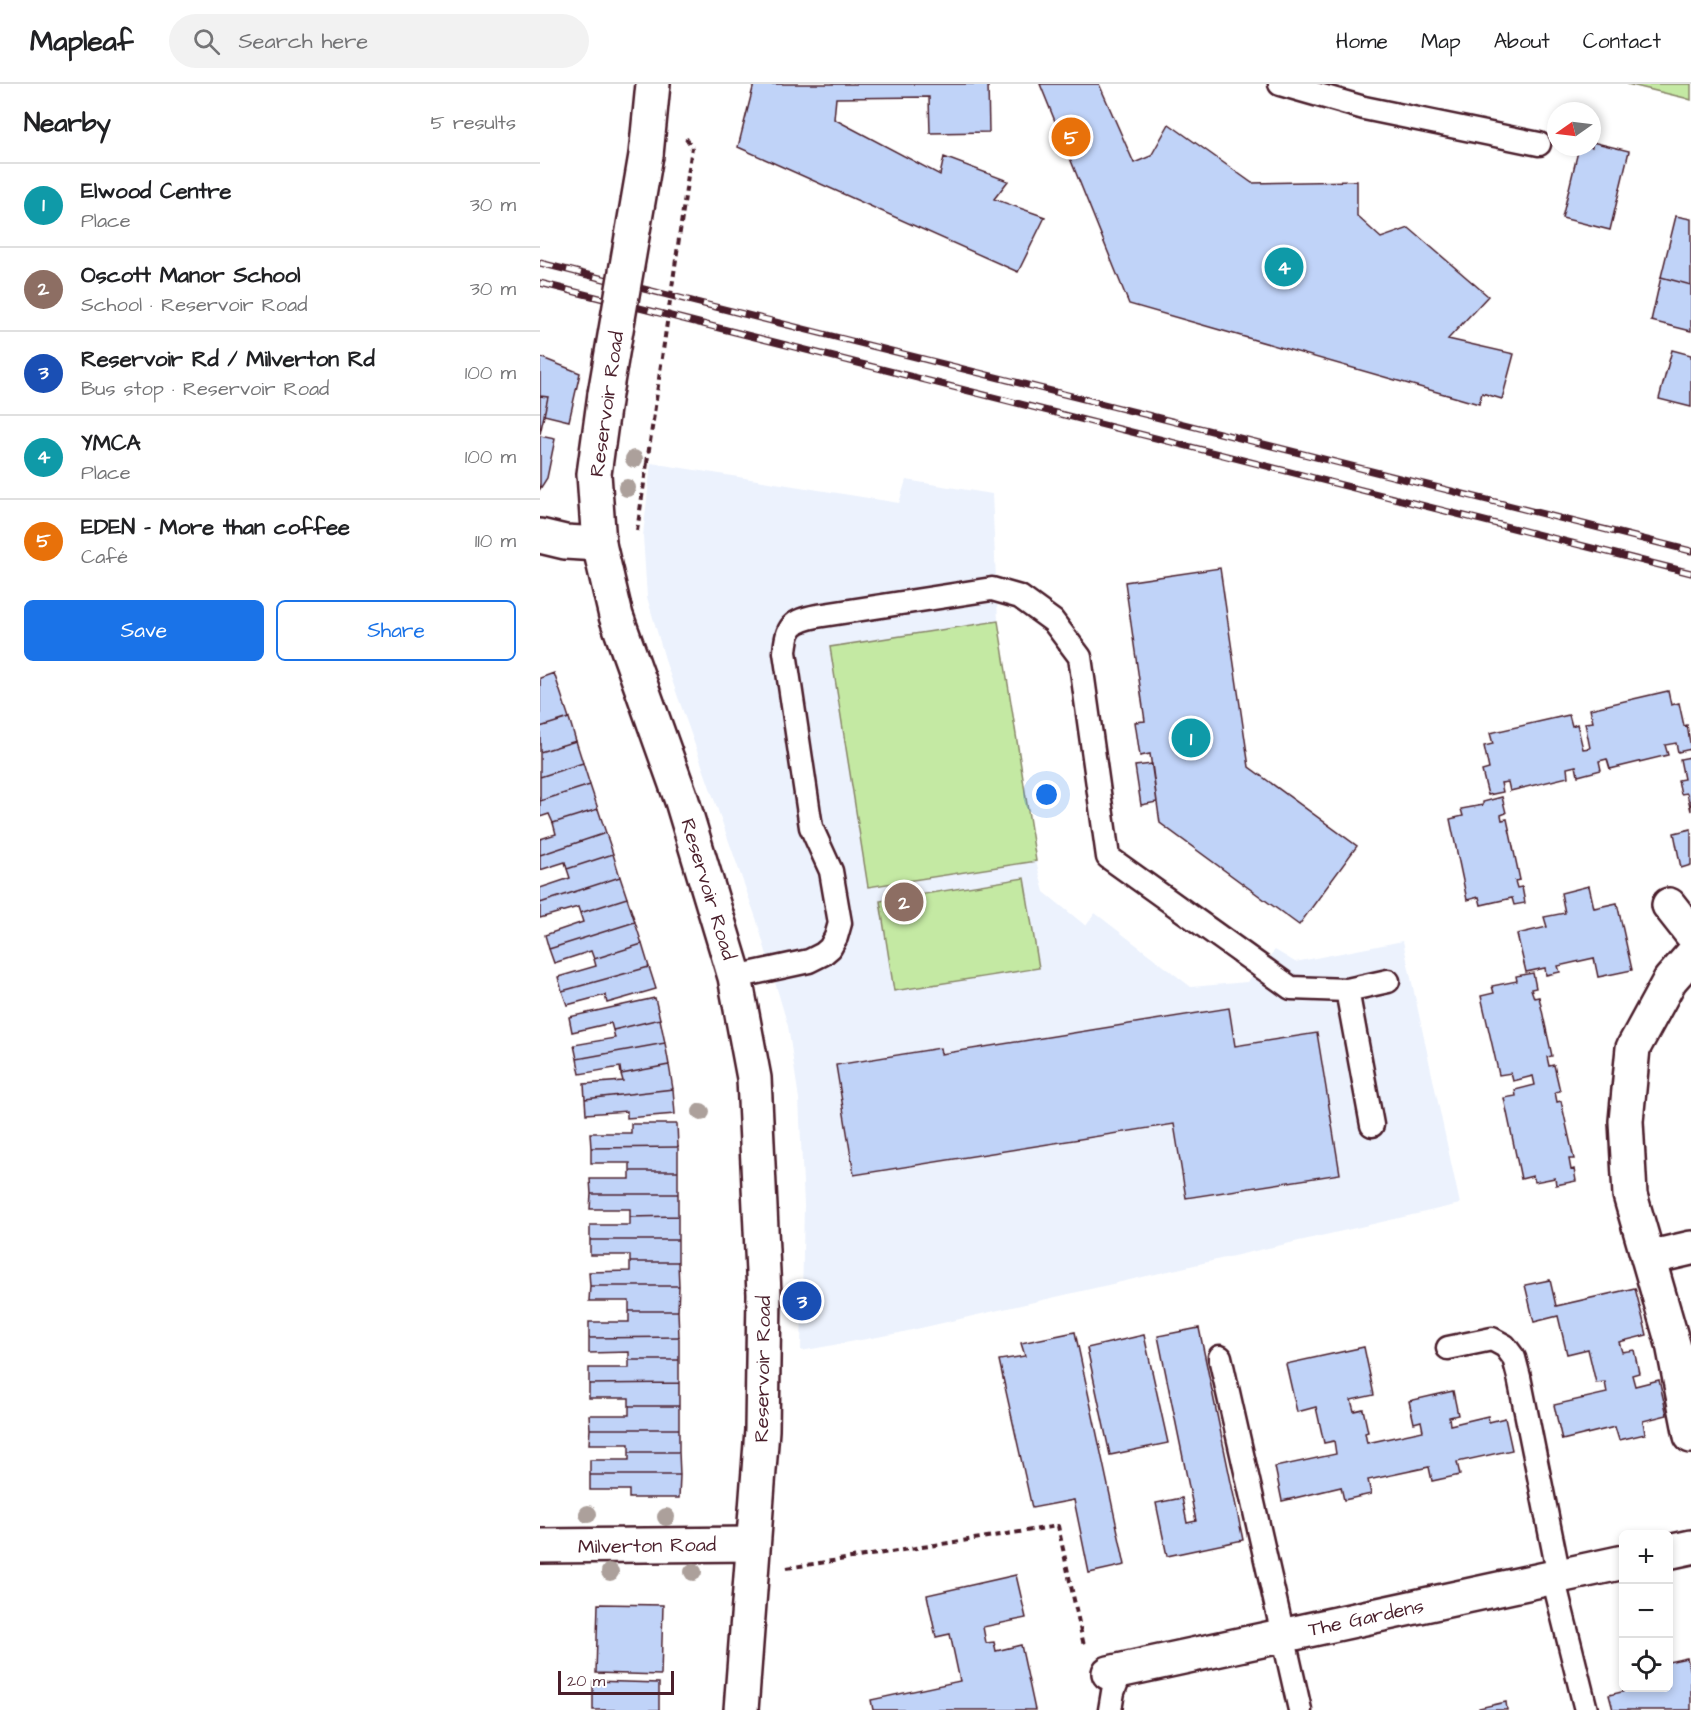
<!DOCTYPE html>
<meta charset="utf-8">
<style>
:root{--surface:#fff;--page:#f2f2f2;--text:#202124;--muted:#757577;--line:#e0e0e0;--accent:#1a73e8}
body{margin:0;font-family:"Architects Daughter",sans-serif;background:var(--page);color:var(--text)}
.controls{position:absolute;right:18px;bottom:18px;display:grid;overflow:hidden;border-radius:9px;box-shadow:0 3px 9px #0003}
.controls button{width:54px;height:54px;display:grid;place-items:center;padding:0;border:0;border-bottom:2px solid var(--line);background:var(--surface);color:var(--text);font:30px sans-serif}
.compass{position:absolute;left:1007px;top:18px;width:54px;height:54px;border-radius:50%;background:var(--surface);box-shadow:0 3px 9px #0003;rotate:256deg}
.scale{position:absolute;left:18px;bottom:15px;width:116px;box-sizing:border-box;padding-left:6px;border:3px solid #4a1f2b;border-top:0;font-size:16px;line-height:21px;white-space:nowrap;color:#4a1f2b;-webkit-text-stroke:4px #fff;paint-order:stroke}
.you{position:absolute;left:507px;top:711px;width:21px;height:21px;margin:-15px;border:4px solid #fff;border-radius:50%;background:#1a73e8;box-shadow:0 0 0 9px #1a73e833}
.badge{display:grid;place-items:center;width:39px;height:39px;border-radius:50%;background:var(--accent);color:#fff;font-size:20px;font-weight:700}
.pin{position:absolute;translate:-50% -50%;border:3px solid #fff;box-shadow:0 2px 6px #0006}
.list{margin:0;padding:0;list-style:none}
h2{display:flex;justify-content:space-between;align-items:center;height:78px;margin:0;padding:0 24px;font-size:26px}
h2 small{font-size:20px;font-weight:400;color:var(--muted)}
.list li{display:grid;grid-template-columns:39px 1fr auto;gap:18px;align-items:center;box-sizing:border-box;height:84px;padding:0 24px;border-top:2px solid var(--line)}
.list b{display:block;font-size:22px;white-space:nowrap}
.list p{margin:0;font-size:20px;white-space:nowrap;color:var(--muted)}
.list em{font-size:20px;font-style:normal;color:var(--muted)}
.actions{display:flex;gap:12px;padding:18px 24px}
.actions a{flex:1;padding:14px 0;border:2px solid var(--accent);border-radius:9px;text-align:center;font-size:21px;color:var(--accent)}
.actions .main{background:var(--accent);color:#fff}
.icon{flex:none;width:33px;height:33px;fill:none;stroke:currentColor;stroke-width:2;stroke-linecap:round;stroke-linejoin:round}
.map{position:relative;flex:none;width:1151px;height:1626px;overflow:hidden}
header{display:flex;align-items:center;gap:36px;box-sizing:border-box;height:84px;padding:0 30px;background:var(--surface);border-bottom:2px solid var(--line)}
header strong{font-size:28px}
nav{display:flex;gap:33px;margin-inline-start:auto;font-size:21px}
.search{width:420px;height:54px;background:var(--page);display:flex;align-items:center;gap:15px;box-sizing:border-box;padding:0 21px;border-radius:33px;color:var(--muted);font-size:22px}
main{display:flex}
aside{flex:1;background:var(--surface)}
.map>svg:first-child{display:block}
.built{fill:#ecf2fd}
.green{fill:#c4e9a3;stroke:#878467;stroke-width:1.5}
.building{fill:#c0d3f8;stroke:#4a1f2b;stroke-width:1.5}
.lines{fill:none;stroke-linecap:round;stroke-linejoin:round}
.service-casing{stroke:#4a1f2b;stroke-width:27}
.minor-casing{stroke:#4a1f2b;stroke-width:38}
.primary-casing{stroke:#4a1f2b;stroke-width:38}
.path{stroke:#4a1f2b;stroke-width:4;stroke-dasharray:6 4.5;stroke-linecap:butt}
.service{stroke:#fff;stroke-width:22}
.minor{stroke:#fff;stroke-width:33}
.primary{stroke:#fff;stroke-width:33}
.rail-casing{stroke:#4a1f2b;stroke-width:7}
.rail{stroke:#fff;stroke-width:4.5;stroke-dasharray:14;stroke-linecap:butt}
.primary-bridge-casing{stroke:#4a1f2b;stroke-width:38;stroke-linecap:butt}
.path-bridge{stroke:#4a1f2b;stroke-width:4;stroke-dasharray:6 4.5;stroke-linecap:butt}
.primary-bridge{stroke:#fff;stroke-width:33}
.tree{fill:#aca09b}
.labels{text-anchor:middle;stroke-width:4.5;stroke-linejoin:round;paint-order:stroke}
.street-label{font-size:20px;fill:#4a1f2b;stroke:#fff}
</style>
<header>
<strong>Mapleaf</strong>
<div class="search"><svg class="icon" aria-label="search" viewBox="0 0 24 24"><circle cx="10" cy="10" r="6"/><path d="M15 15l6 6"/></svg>Search here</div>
<nav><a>Home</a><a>Map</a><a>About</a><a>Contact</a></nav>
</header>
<main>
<aside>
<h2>Nearby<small>5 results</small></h2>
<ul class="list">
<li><span class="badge" style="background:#0f9aa8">1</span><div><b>Elwood Centre</b><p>Place</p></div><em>30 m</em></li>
<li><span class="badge" style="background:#8d6e63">2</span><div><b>Oscott Manor School</b><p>School · Reservoir Road</p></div><em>30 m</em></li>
<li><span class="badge" style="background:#1a4fb4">3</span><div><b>Reservoir Rd / Milverton Rd</b><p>Bus stop · Reservoir Road</p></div><em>100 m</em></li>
<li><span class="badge" style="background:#0f9aa8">4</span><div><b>YMCA</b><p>Place</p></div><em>100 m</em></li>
<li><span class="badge" style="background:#e8710a">5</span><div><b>EDEN - More than coffee</b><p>Café</p></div><em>110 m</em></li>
</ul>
<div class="actions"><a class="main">Save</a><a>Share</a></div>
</aside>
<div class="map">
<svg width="1151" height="1626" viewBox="0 0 1151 1626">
<rect width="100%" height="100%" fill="#fff"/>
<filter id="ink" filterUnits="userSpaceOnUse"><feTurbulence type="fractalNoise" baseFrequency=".0167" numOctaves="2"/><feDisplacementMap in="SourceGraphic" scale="12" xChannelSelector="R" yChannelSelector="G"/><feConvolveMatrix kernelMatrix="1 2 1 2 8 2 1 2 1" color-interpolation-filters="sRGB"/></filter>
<g filter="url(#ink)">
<!-- built -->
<path class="built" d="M 111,379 L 359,419 L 366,396 L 452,410 L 458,537 L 496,777 L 504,808 L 546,842 L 555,829 L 651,903 L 707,898 L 735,866 L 755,878 L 863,857 L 920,1120 L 359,1249 L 261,1267 L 264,1121 L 259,1015 L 248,942 L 216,834 L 127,582 L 107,513 L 103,452 Z"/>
<!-- green -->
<path class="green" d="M 1087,0 L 1151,0 L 1151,16 L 1145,14 Z
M 458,537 L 496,777 L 328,803 L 290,563 Z
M 484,794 L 499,884 L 354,907 L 340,817 Z"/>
<!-- building -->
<path class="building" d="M 214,0 L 448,0 L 449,48 L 390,49 L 389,13 L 296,14 L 294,35 L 400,91 L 404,73 L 468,97 L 454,115 L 505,133 L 478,188 L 198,63 Z
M 500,0 L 559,0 L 594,79 L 611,72 L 629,40 L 712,99 L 817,97 L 817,132 L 841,154 L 869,144 L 948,212 L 908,255 L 974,270 L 962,315 L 942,309 L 939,320 L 589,220 Z
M 1052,58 L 1089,67 L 1070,146 L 1022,134 L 1039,63 L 1052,63 Z
M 1136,132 L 1151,135 L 1151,201 L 1121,193 Z
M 1121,193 L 1151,201 L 1151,247 L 1111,237 Z
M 1132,266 L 1151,271 L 1151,323 L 1119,315 Z
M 0,273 L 40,289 L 29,337 L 4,331 L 8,313 L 0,312 Z
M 0,312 L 8,313 L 0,350 Z
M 0,352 L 15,355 L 7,394 L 0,405 Z
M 680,484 L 709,683 L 817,762 L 759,841 L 620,739 L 610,670 L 600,672 L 595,638 L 605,637 L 585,498 Z
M 14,589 L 29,634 L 0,643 L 0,594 Z
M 1128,607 L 1131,621 L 1139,619 L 1144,642 L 1147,641 L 1151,665 L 1138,668 L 1136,659 L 1125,661 L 1128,671 L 1070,685 L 1067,675 L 1059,677 L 1061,686 L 1038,692 L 1036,682 L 1027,684 L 1028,693 L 970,707 L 968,698 L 961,699 L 963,708 L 948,711 L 942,687 L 949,685 L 944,662 L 953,660 L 950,649 L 1029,631 L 1032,642 L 1037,640 L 1043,665 L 1050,664 L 1045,639 L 1053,638 L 1050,625 Z
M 29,634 L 36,657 L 0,668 L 0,643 Z
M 36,657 L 43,679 L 0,693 L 0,668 Z
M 1151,673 L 1151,727 L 1147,709 L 1141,710 L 1138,696 L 1144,695 L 1140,675 Z
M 43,679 L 50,701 L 0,717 L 0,693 Z
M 612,680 L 617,718 L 601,721 L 595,682 Z
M 50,701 L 58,725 L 13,739 L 9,730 L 0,733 L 0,717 Z
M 962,713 L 966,729 L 961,731 L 962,736 L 967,735 L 980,796 L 975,797 L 977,804 L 982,803 L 985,819 L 974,821 L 972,814 L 941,821 L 939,813 L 927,816 L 910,735 L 923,732 L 921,725 L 943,721 L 943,718 Z
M 58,725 L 66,749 L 0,771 L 0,755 L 16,750 L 13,739 Z
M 1151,745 L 1151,781 L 1141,784 L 1134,749 Z
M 66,749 L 73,770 L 27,785 L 25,778 L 0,786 L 0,771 Z
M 73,770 L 80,793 L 0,819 L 0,804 L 30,794 L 27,785 Z
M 80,793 L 87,814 L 40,829 L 38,823 L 0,834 L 0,819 Z
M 1049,802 L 1054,824 L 1077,819 L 1092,886 L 1058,893 L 1054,874 L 1018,882 L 1020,888 L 1006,891 L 1005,884 L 986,888 L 977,850 L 1007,843 L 1004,833 L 1025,829 L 1021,809 Z
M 87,814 L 95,838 L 9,865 L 5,851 L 43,838 L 40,829 Z
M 95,838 L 102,860 L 54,875 L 51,867 L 14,879 L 9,865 Z
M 102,860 L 109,883 L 22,907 L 18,893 L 56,882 L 54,875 Z
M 109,883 L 116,905 L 67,919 L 65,911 L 27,921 L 22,907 Z
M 993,889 L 996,904 L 991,905 L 994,914 L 999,913 L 1012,972 L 1007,973 L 1009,982 L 1014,981 L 1020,1007 L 1015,1008 L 1017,1018 L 1021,1017 L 1034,1075 L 1029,1075 L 1031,1086 L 1034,1085 L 1036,1097 L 1016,1101 L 1015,1094 L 995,1098 L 993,1092 L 981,1095 L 964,1014 L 976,1012 L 975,1006 L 995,1001 L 993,992 L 973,997 L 971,989 L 959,991 L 941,912 L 954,909 L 952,902 L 977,897 L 976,892 Z
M 115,914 L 120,935 L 73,946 L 71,939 L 32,948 L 29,933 Z
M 689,924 L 695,962 L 777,949 L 800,1090 L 646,1114 L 634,1040 L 314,1091 L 296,981 L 400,964 L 401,970 Z
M 120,935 L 125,959 L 37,975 L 34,961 L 75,954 L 73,946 Z
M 125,959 L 129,981 L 81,990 L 80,983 L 40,990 L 37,975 Z
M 129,981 L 133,1005 L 45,1015 L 44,1000 L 83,997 L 81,990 Z
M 133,1005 L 135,1030 L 87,1034 L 87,1027 L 46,1030 L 45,1015 Z
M 91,1040 L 137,1040 L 138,1063 L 51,1064 L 50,1049 L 91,1049 Z
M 138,1063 L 138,1087 L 90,1087 L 90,1079 L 51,1079 L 51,1064 Z
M 90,1087 L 138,1087 L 138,1110 L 51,1110 L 50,1095 L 90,1095 Z
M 51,1110 L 138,1110 L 138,1132 L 90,1133 L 90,1125 L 50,1125 Z
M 138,1132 L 138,1156 L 50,1156 L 50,1141 L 90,1141 L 90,1133 Z
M 50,1156 L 138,1156 L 138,1178 L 90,1178 L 90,1171 L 50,1171 Z
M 90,1178 L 138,1178 L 139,1202 L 50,1202 L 49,1188 L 90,1187 Z
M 1010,1196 L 1016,1222 L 1095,1204 L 1107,1251 L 1079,1258 L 1082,1268 L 1094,1266 L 1099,1289 L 1092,1291 L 1095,1302 L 1119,1296 L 1127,1331 L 1103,1337 L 1105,1350 L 1079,1356 L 1075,1343 L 1022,1356 L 1014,1321 L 1067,1309 L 1065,1298 L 1056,1299 L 1048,1265 L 1027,1270 L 1018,1232 L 994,1238 L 985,1201 Z
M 50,1202 L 139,1202 L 138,1227 L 89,1227 L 89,1217 L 49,1217 Z
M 89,1227 L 138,1227 L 139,1253 L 49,1254 L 49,1238 L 89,1238 Z
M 659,1244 L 703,1456 L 627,1472 L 616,1419 L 642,1414 L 647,1439 L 656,1437 L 618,1252 Z
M 535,1248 L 585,1481 L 549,1489 L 534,1416 L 492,1424 L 459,1276 L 485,1272 L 481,1259 Z
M 604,1251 L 628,1359 L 570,1371 L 547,1264 Z
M 139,1253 L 139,1276 L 89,1276 L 89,1268 L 49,1269 L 49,1254 Z
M 824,1263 L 834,1311 L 811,1316 L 814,1327 L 823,1325 L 828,1348 L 825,1349 L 827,1359 L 883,1347 L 881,1337 L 874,1339 L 869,1317 L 913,1307 L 918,1331 L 909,1333 L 910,1341 L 948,1332 L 949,1338 L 965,1334 L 972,1366 L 917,1378 L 920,1391 L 892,1397 L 889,1383 L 828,1396 L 831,1410 L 804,1416 L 801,1403 L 742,1417 L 735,1383 L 796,1370 L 794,1357 L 784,1359 L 776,1323 L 757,1328 L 746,1280 Z
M 89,1276 L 139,1276 L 139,1299 L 49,1300 L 49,1284 L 89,1284 Z
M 139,1299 L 139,1322 L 89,1322 L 89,1314 L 49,1314 L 49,1300 Z
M 89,1322 L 139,1322 L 139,1345 L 50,1345 L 49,1331 L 89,1331 Z
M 50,1345 L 139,1345 L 139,1368 L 89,1368 L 89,1360 L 49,1360 Z
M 89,1368 L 139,1368 L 140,1391 L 50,1391 L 50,1376 L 89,1376 Z
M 50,1391 L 140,1391 L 139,1414 L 89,1414 L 89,1406 L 50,1406 Z
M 476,1491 L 486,1534 L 443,1543 L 446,1559 L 454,1558 L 456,1567 L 481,1561 L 495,1626 L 333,1626 L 331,1616 L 420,1597 L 410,1550 L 396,1553 L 387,1511 Z
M 58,1520 L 123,1521 L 121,1591 L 56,1589 Z
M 1147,1574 L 1151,1588 L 1151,1626 L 1073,1626 L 1069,1611 L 1098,1604 L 1128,1604 L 1128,1578 Z
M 53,1597 L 119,1599 L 119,1626 L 53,1626 Z
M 966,1618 L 967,1626 L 939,1626 L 939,1624 Z"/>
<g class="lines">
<defs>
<path id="service" d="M 740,0 L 824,24 L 999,60
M 195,893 L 269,877 L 283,870 L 290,864 L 296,853 L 300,839 L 291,787 L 271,743 L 245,568 C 247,542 252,537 277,532 L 452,505 L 480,513 L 513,537 L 540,573 L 568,773 L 751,904 L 807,906 L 848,897
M 807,906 L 832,1041
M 908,1264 L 952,1255 L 965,1262 L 974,1274 L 979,1293 L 1019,1492
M 680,1273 L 760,1626
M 1013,1493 L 1046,1626
M 570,1626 L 573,1608 L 581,1587"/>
<path id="minor" d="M 0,452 L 25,458 L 59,460
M 1129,821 L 1151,849
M 1151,872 L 1130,896 L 1093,964 L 1086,1037 L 1090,1111 L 1133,1260 L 1151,1352
M 1108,1174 L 1151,1164
M 0,1462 L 213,1460
M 1128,1468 L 1151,1463
M 569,1589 L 1084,1478"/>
<path id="primary" d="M 106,71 L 113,0
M 65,310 L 54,390 L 59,460 L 76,532 L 142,717 L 195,893 L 214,994 L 224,1210 L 222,1346 L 201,1626"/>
</defs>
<!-- service casing -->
<use href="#service" class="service-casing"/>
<!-- minor casing -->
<use href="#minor" class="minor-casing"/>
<!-- primary casing -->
<use href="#primary" class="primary-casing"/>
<!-- path -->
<path class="path" d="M 146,54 L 152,63
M 97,447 L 107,379
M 247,1484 L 518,1442 L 544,1562"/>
<!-- service -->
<use href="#service" class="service"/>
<!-- minor -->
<use href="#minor" class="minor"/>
<!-- primary -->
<use href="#primary" class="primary"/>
<defs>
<path id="rail" d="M 0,179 L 1151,467
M 0,199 L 1151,489"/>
</defs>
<!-- rail casing -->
<use href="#rail" class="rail-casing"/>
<!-- rail -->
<use href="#rail" class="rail"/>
<defs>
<path id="primary-bridge" d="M 65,310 L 106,71"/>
</defs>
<!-- primary-bridge casing -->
<use href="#primary-bridge" class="primary-bridge-casing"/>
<!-- path-bridge -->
<path class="path-bridge" d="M 107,379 L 152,63"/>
<!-- primary-bridge -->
<use href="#primary-bridge" class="primary-bridge"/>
</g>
<!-- trees -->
<g class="tree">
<circle cx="94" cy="375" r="9"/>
<circle cx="87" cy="404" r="9"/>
<circle cx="161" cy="1028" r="9"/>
<circle cx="48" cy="1430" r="9"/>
<circle cx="126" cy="1433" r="9"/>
<circle cx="70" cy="1488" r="9"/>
<circle cx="153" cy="1488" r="9"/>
</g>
</g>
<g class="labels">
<!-- street labels -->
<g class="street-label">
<text transform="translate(66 320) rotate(-82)" y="7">Reservoir Road</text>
<text transform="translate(169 805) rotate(73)" y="7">Reservoir Road</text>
<text transform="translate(222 1285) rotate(-89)" y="7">Reservoir Road</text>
<text transform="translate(107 1461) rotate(-1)" y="7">Milverton Road</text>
<text transform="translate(826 1533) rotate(-12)" y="7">The Gardens</text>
</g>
</g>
</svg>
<div class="controls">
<button>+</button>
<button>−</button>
<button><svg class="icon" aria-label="locate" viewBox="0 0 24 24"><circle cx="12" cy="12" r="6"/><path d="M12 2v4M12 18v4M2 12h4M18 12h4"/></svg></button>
</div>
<svg class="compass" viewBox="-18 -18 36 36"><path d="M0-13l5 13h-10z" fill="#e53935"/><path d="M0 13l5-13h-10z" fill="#757577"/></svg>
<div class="scale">20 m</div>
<div class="you"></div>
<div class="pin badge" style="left:651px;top:654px;background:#0f9aa8">1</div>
<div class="pin badge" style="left:364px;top:818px;background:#8d6e63">2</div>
<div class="pin badge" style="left:262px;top:1217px;background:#1a4fb4">3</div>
<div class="pin badge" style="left:744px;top:183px;background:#0f9aa8">4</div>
<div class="pin badge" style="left:531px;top:53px;background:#e8710a">5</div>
</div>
</main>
